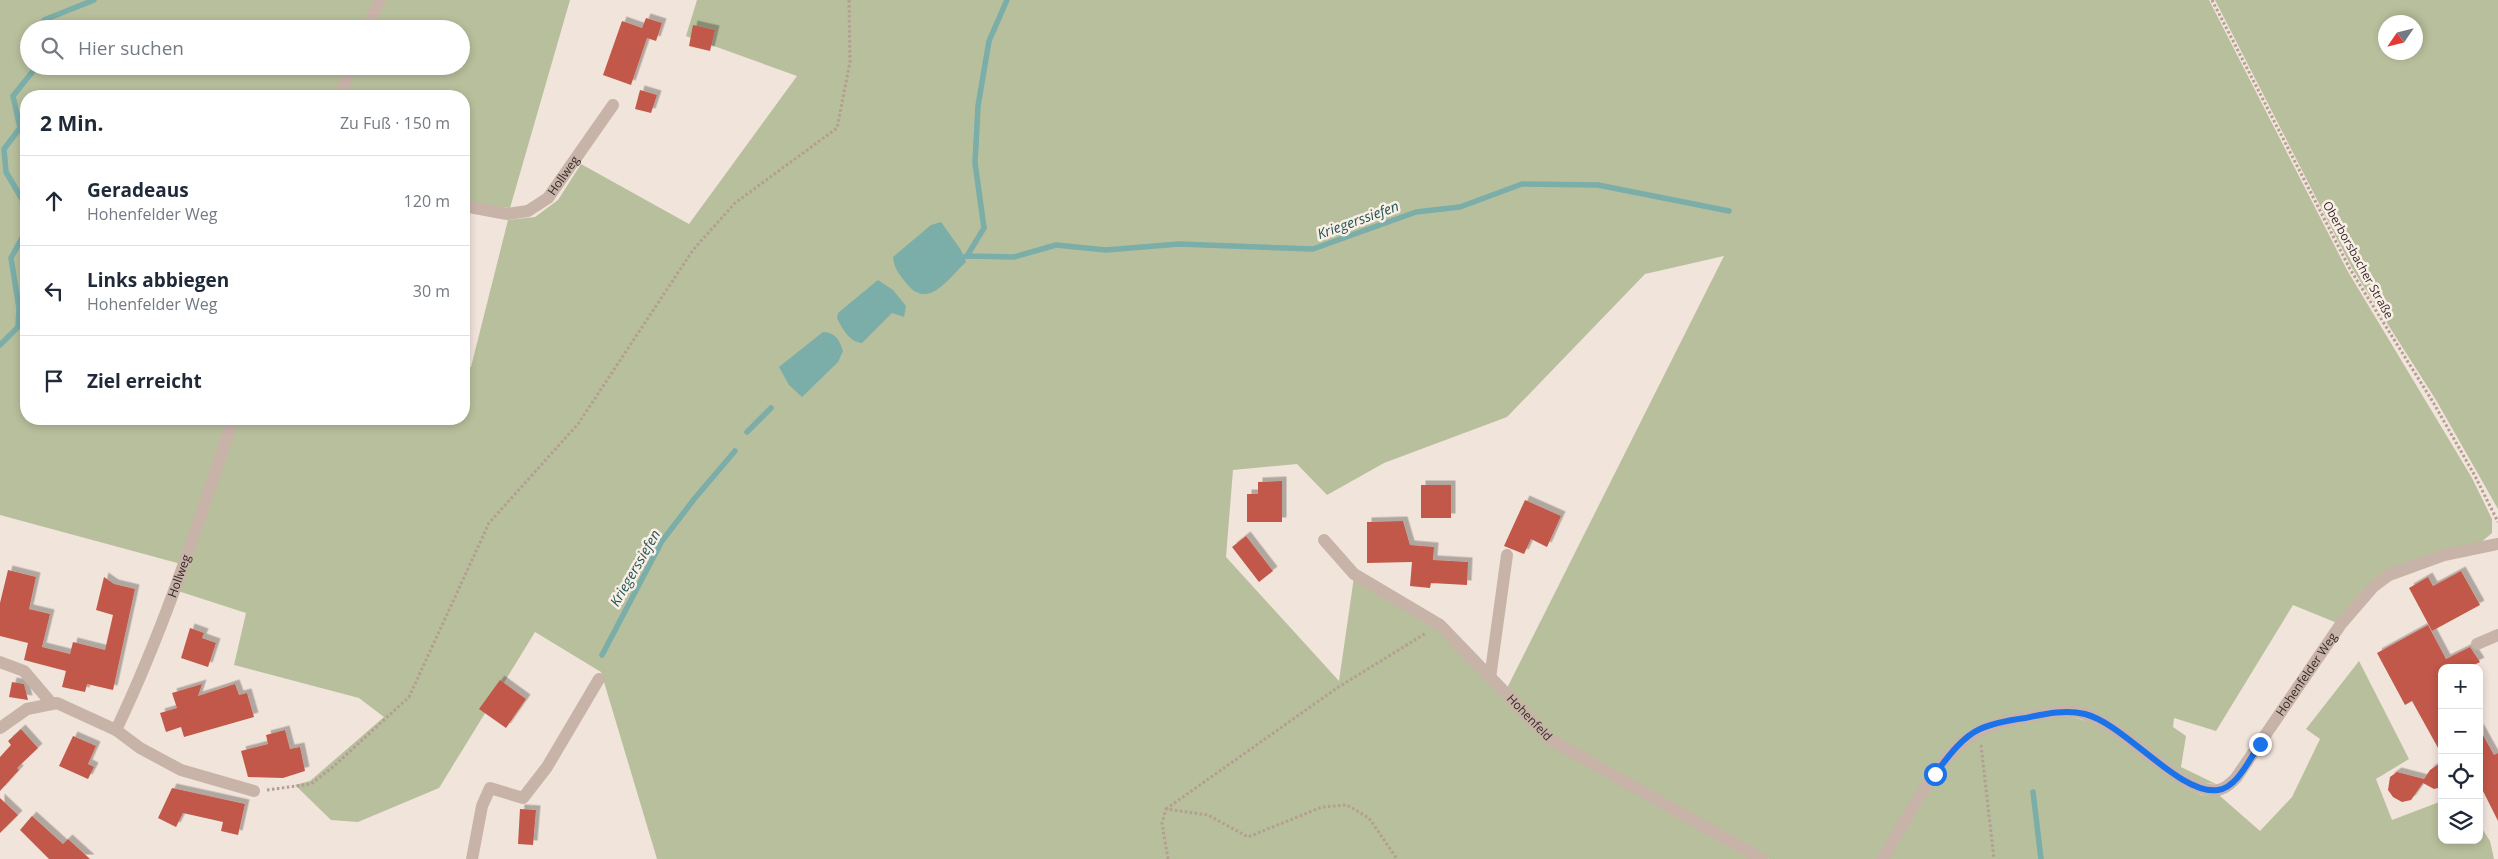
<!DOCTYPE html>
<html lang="de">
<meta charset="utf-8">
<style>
:root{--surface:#fff;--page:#f2f2f3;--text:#1f2937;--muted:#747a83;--line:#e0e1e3}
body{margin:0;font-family:"Open Sans",sans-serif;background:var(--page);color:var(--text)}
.controls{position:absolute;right:15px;bottom:15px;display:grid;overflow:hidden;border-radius:10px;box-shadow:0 2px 8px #0003}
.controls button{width:45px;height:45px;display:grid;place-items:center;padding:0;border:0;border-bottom:1px solid var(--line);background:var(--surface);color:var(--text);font:25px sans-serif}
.compass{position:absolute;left:2378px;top:15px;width:45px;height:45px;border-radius:50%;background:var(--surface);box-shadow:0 2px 8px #0003;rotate:235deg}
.stop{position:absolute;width:15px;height:15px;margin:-11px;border:4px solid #1a73e8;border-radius:50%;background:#fff}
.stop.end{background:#1a73e8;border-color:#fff;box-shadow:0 1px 5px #0008}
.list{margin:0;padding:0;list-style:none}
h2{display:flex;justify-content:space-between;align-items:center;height:65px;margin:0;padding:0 20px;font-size:21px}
h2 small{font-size:16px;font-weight:400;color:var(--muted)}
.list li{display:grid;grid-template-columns:32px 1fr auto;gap:15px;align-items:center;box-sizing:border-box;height:90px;padding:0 20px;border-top:1px solid var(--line)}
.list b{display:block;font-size:19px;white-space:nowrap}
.list p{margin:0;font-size:16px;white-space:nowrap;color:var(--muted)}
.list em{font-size:16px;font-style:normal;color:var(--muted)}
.icon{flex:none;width:28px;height:28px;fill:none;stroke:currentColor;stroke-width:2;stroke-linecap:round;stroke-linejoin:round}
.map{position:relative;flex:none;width:2498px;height:859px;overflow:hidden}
.search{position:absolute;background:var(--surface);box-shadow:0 2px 8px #0003;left:20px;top:20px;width:450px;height:55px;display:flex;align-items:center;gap:12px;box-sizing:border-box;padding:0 18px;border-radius:28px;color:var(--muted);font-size:19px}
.panel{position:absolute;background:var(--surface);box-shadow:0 2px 8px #0003;left:20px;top:90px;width:450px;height:335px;border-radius:20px}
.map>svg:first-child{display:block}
.green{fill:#b8bf9c;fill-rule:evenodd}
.water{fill:#7bada9}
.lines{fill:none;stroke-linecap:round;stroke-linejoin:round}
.stream{stroke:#7bada9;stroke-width:5.5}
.building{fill:#c25849;filter:url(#shadow)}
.path{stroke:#b49d92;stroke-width:3;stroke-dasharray:2.5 2.5;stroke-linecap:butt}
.minor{stroke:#c8b3a8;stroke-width:12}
.route{stroke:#1a73e8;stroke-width:6}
.labels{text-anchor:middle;stroke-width:5;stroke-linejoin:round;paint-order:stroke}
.street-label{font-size:12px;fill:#352a28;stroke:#f9efe7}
.water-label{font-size:14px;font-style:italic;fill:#1f5552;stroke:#f9efe7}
</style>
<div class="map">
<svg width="2498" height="859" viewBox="0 0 2498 859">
<defs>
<filter id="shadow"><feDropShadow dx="4.5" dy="-4.5" stdDeviation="0" flood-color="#0004"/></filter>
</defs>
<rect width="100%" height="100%" fill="#f1e4db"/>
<!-- green -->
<path class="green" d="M 0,0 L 376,0 L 364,29 L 29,29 L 29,66 L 348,66 L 336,96 L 26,96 L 26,419 L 227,419 L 181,564 L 0,515 Z
M 382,0 L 570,0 L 510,208 L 464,203 L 464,96 L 344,96 L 353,66 L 461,66 L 461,29 L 369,29 Z
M 697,0 L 2209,0 L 2347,270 L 2472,478 L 2492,519 L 2492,533 L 2480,543 L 2401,565 L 2337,623 L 2293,605 L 2216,731 L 2174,718 L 2173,727 L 2186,736 L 2181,767 L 2216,784 L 2203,783 L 2182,774 L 2123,730 L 2044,710 L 1953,746 L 1879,859 L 1769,859 L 1553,739 L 1506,690 L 1724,256 L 1645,274 L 1507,417 L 1384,463 L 1327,495 L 1297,464 L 1233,470 L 1226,557 L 1339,681 L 1354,577 L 1440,629 L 1549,741 L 1756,859 L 657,859 L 601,672 L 535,632 L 439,788 L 358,822 L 331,820 L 295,785 L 310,781 L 384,717 L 359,698 L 234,665 L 246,613 L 178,591 L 236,419 L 464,419 L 464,365 L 471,367 L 508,220 L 535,217 L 558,200 L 581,164 L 689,224 L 797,76 L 686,36 Z
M 2215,0 L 2498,0 L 2498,509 L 2436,400 L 2352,268 ZM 2386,22 L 2416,22 L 2416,52 L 2386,52 Z
M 2359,661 L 2409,759 L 2376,779 L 2392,820 L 2442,801 L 2442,840 L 2479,840 L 2479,824 L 2490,841 L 2494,859 L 1887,859 L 1938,777 L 1957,750 L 1982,732 L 2052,717 L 2074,717 L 2096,723 L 2186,788 L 2202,795 L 2220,796 L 2260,831 L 2292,797 L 2320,739 L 2306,729 Z"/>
<!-- water -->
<path class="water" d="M 941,222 L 961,250 L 966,262 C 949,277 929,311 907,284 C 900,275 894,269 893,257 L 931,225 Z
M 878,280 L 893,290 L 906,306 L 904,317 L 892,313 L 862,343 C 849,342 842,328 837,318 L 838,313 Z
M 823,332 C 836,333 839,339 843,351 L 838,362 L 802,397 L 789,385 L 779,367 Z"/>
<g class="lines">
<!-- stream -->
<path class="stream" d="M 44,29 L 44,20 L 94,0
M 26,206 L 6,172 L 4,149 L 20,128 L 13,96 L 37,66
M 967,256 L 984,228 L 975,163 L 978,106 L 989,41 L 1007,0
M 958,259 L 967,256 L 1014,257 L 1056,245 L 1106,250 L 1179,244 L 1313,249 L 1416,212 L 1460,207 L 1522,184 L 1598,185 L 1729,211
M 0,345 L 18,327 L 19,308 L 11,258 L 23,236 L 26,220
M 747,432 L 771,408
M 602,655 L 662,541 L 695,498 L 735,451
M 2033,792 L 2041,859"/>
</g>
<!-- building -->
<path class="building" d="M 646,18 L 662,23 L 656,41 L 647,38 L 631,85 L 603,75 L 622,21 L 642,28 Z
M 693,25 L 715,30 L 710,51 L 689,46 Z
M 640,90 L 657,95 L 651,113 L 635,109 Z
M 1282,481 L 1282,522 L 1247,522 L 1247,494 L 1258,494 L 1258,482 Z
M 1421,485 L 1451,485 L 1451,518 L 1421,518 Z
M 1525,500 L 1561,516 L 1547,547 L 1531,539 L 1524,554 L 1504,546 Z
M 1403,521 L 1410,545 L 1434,547 L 1433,560 L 1468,562 L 1467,585 L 1431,583 L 1430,588 L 1410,586 L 1412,562 L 1367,563 L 1367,522 Z
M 1246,536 L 1273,571 L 1259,582 L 1232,547 Z
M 8,570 L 36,577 L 29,609 L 50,614 L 42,647 L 70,654 L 73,642 L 105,650 L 113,615 L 96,610 L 104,577 L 114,584 L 135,589 L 113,690 L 87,684 L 85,692 L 62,687 L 66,671 L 24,660 L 28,643 L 0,636 L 0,603 Z
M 2461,571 L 2480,605 L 2432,631 L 2409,588 L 2428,577 L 2433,586 Z
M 2428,625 L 2446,659 L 2470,647 L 2480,662 L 2468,668 L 2442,668 L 2442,755 L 2412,701 L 2405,705 L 2377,653 Z
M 190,628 L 204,633 L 202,638 L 216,643 L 208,667 L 181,658 Z
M 500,680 L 526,699 L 506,728 L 479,709 Z
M 12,682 L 24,684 L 28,700 L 9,697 Z
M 202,684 L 198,696 L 235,684 L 239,695 L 247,693 L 254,717 L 184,737 L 181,727 L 166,732 L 160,713 L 177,708 L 172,693 Z
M 2479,728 L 2494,755 L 2498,753 L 2498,821 L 2479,783 Z
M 21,729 L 38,748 L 17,768 L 19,770 L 0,791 L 0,757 L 11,745 L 8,741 Z
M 285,730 L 290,749 L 300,747 L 305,771 L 283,778 L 248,777 L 241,751 L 268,744 L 266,735 Z
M 73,736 L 96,746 L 88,764 L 94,767 L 88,779 L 59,766 Z
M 2442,762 L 2442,787 L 2434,789 L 2423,783 L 2411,800 L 2402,802 L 2393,797 L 2388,790 L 2390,777 L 2397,772 L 2424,779 L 2430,770 Z
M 172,788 L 245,804 L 238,835 L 221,831 L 223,822 L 183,813 L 176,827 L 158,818 Z
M 0,798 L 18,815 L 0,833 Z
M 520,809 L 536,810 L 533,845 L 518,844 Z
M 32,816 L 63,844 L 68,839 L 90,859 L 49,859 L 20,830 Z"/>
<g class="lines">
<!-- path -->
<path class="path" d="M 2212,0 L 2350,269 L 2433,402 L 2475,476 L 2498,522
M 1981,745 L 1994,859
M 267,790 L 311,784 L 334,766 L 409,697 L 489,523 L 578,424 L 693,250 L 735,203 L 837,128 L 850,62 L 849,0
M 1166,809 L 1337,688 L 1426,633
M 1168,859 L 1162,823 L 1166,809 L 1208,815 L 1248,837 L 1322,807 L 1347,805 L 1369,818 L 1397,859"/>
<!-- minor -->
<g class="minor">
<path d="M 367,29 L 380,0"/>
<path d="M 340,96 L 351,66"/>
<path id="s1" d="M 464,206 L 507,214 L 528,211 L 548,198 L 613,105"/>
<path id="s2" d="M 1324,540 L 1354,574 L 1440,625 L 1551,740 L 1762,859"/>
<path d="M 2477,644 L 2498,635"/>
<path d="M 0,662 L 24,671 L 52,704"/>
<path d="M 1490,678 L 1507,555"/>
<path id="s3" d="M 0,728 L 27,709 L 57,703 L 116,730 C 164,630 198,524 233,419"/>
<path d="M 116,730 L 140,748 L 181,770 L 254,791"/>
<path d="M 472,859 L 482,806 L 490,788 L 523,798 L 547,767 L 599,679"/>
<path id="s4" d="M 1882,859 C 1903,827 1929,773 1956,748 C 1977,728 1995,723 2024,718 C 2043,714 2068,707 2088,715 C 2125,729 2177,787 2210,790 C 2221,792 2228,786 2236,778 L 2341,624 L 2373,587 L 2389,575 L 2444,555 L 2498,544"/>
</g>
</g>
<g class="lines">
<!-- route -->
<path class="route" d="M 1935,774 C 1947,758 1962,737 1980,729 C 1993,723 2011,720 2025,718 C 2044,714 2065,709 2085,714 C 2125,724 2180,796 2218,790 C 2237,788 2250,758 2260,744"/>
</g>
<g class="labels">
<!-- street labels -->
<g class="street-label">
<text dy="4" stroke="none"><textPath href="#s1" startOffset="116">Hollweg</textPath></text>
<text transform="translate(2358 260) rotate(61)" y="4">Oberborsbacher Straße</text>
<text dy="4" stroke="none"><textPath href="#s3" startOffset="295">Hollweg</textPath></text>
<text dy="4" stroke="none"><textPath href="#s4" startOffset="574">Hohenfelder Weg</textPath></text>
<text dy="4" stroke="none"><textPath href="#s2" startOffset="274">Hohenfeld</textPath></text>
</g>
<!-- water labels -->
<g class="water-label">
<text transform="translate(1358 220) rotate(-20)" y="5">Kriegerssiefen</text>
<text transform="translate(635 568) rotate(-60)" y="5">Kriegerssiefen</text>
</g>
</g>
</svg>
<div class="controls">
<button>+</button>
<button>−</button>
<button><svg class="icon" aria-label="locate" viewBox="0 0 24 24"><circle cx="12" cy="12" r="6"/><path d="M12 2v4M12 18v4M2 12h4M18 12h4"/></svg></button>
<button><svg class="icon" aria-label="layers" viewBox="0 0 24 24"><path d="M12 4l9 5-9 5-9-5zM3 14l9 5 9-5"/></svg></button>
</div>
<svg class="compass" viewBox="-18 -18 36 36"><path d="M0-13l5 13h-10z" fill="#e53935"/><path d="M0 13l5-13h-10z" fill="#747a83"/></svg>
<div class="stop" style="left:1935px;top:774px"></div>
<div class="stop end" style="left:2260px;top:744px"></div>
<div class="search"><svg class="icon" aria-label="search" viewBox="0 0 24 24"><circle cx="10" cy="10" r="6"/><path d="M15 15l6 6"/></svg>Hier suchen</div>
<section class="panel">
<h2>2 Min.<small>Zu Fuß · 150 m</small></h2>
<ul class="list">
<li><svg class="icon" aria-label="ahead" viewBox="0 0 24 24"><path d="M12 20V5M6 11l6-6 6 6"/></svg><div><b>Geradeaus</b><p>Hohenfelder Weg</p></div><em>120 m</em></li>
<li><svg class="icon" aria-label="left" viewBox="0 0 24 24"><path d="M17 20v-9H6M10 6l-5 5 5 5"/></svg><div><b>Links abbiegen</b><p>Hohenfelder Weg</p></div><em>30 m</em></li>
<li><svg class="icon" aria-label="arrive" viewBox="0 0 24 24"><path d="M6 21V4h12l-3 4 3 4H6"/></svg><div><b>Ziel erreicht</b></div></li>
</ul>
</section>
</div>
